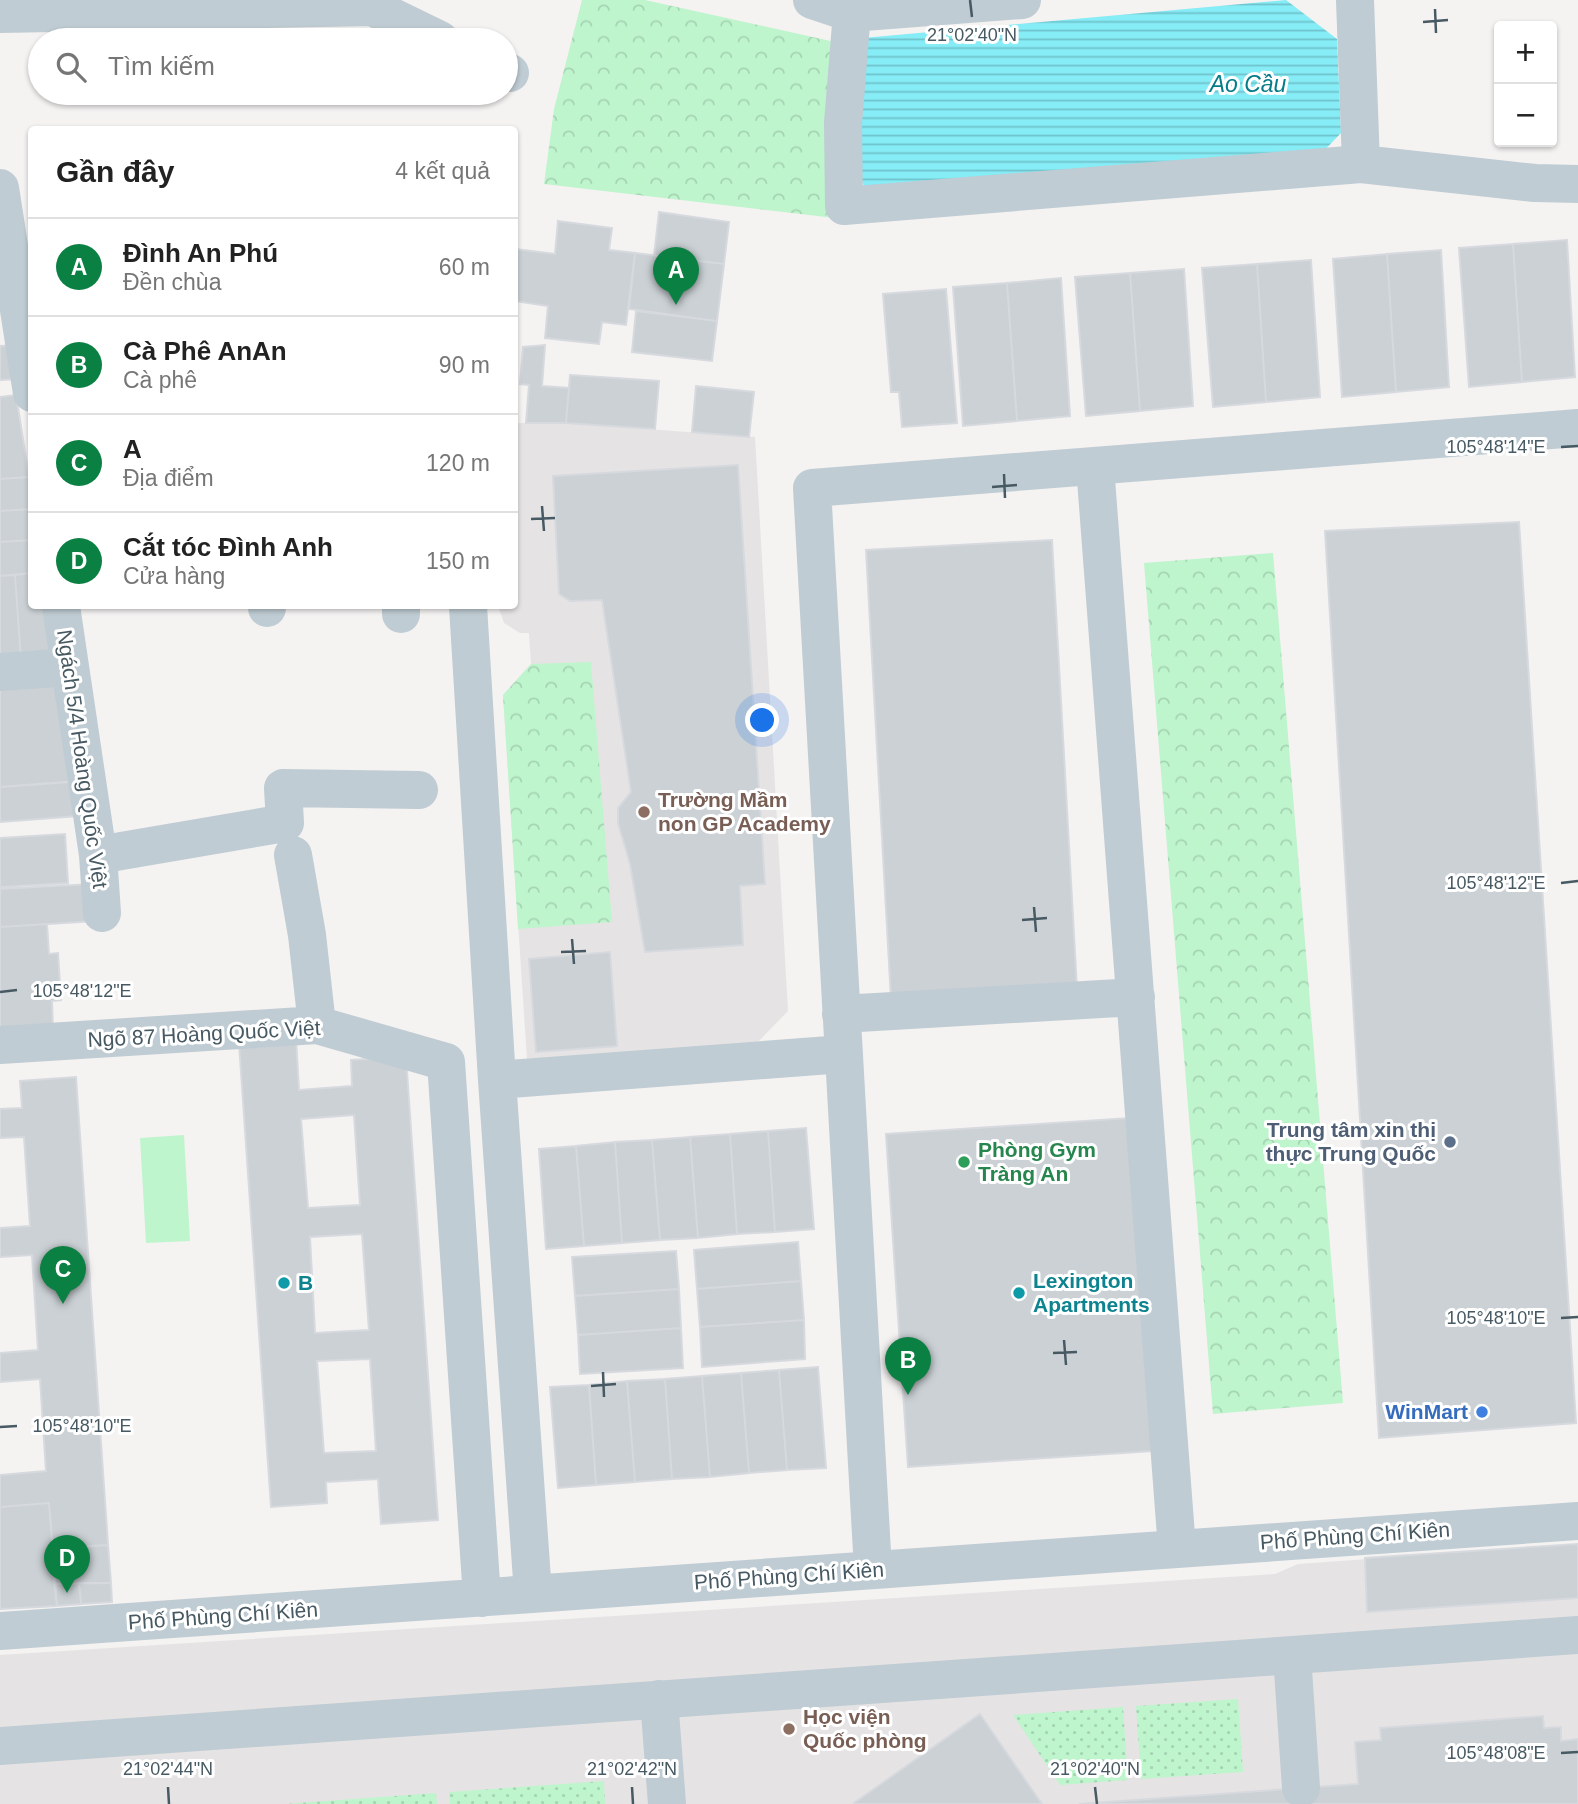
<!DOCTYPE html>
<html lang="vi">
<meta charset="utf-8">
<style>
:root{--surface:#fff;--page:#f2f2f2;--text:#222;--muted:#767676;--line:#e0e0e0;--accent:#0b8043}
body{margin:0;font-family:Arial,sans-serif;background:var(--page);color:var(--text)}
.controls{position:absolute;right:21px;top:21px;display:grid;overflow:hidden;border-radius:7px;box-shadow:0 2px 5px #0004}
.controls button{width:63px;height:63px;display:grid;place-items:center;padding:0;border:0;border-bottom:2px solid var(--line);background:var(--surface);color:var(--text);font:35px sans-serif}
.you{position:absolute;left:763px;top:721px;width:24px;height:24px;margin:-18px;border:5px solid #fff;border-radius:50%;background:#1a73e8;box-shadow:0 0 0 10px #1a73e833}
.badge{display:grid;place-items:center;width:46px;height:46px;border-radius:50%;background:var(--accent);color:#fff;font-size:23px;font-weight:700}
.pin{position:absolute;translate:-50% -58px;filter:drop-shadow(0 2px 4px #0008)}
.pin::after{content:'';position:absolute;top:37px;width:24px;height:21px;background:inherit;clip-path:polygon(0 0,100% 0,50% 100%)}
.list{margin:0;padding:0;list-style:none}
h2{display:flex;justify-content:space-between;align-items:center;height:91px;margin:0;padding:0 28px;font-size:30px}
h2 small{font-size:23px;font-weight:400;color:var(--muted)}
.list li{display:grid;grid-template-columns:46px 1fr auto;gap:21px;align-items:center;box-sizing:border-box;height:98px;padding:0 28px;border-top:2px solid var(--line)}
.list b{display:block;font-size:26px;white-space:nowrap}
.list p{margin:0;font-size:23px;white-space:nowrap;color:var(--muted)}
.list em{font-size:23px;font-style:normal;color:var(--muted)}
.icon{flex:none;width:38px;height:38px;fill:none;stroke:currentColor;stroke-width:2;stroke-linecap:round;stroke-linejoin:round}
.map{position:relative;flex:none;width:1578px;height:1804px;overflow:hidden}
.search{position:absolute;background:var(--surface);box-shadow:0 2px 5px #0004;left:28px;top:28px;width:490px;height:77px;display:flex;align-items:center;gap:18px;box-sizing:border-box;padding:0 24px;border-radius:38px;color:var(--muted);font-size:26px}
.panel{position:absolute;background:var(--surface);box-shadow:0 2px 5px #0004;left:28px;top:126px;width:490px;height:483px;border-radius:7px}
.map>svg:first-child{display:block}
.education{fill:#e6e3e4}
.grass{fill:url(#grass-dots)}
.park{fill:url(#park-crowns)}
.garden{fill:#bef5cd}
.water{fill:url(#water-rules)}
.building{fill:#cbd1d5;stroke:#d6d9de;stroke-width:2;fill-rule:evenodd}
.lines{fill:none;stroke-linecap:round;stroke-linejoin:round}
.minor{stroke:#bfccd3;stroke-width:38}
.ticks{fill:none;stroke:#475962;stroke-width:2.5}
.education-dot{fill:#8d6e63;stroke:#fff;stroke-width:2.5}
.service-dot{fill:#5c6f8a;stroke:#fff;stroke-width:2.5}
.leisure-dot{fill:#2e9e5b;stroke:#fff;stroke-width:2.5}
.culture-dot{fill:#0f9aa8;stroke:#fff;stroke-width:2.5}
.shop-dot{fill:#3f7fe0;stroke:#fff;stroke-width:2.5}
.labels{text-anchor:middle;stroke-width:6;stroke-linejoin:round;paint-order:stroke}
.street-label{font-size:21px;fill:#475962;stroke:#fff}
.education-label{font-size:21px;font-weight:bold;fill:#785e54;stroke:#fff;text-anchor:start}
.service-label{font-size:21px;font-weight:bold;fill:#4e5e75;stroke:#fff;text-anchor:end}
.leisure-label{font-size:21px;font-weight:bold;fill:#27864d;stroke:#fff;text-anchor:start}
.culture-label{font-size:21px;font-weight:bold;fill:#0d838f;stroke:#fff;text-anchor:start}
.shop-label{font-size:21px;font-weight:bold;fill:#366cbe;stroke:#fff;text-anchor:end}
.water-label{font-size:23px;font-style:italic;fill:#057d89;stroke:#fff}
.ticks-label{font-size:18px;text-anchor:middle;fill:#475962;stroke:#fff;stroke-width:6;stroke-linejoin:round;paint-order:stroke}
</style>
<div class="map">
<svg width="1578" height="1804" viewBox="0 0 1578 1804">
<defs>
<pattern id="grass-dots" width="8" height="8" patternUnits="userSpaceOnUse" patternTransform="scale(1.75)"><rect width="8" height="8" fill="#bef5cd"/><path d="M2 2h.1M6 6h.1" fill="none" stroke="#a5d4b3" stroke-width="1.8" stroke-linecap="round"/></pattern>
<pattern id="park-crowns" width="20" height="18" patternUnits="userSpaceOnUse" patternTransform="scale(1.75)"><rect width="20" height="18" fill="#bef5cd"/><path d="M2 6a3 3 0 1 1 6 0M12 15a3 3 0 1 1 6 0" fill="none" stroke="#a5d4b3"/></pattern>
<pattern id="water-rules" width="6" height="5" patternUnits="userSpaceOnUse" patternTransform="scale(1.75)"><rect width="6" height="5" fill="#86ecf6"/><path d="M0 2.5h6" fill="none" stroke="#6fc2cb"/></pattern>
</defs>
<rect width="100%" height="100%" fill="#f5f2f2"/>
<!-- education -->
<path class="education" d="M 515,423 L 566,423 L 755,437 L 788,1011 L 756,1044 L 527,1059 L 503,695 L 531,664 L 529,633 L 520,633 L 504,623 L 498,606 L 514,606 Z
M 1578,1544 L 1578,1804 L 0,1804 L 0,1655 L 1275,1574 L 1298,1564 Z"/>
<!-- grass -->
<path class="grass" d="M 1238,1699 L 1243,1772 L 1141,1779 L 1136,1706 Z
M 1123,1707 L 1128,1780 L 1060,1785 L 1013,1715 Z
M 604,1781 L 605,1804 L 450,1804 L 449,1792 Z
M 436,1793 L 437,1804 L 285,1804 Z"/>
<!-- park -->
<path class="park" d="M 582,0 L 645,0 L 844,44 L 843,219 L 544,184 L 554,109 Z
M 1273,553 L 1343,1403 L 1213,1414 L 1144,563 Z
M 591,662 L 612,922 L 518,929 L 503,695 L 531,664 Z"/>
<!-- garden -->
<path class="garden" d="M 184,1135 L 190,1241 L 146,1243 L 140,1138 Z"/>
<!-- water -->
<path class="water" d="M 1286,0 L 1337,39 L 1341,133 L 1316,159 L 864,186 L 860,178 L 863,38 Z"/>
<!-- building -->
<path class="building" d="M 659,212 L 729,222 L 724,264 L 654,256 Z
M 558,221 L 612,228 L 609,250 L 635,253 L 626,325 L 602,322 L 599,344 L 545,338 L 548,306 L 514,301 L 514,249 L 555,254 Z
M 1567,240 L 1575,377 L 1522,382 L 1513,244 Z
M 1513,244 L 1522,382 L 1469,387 L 1459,248 Z
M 1441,250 L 1449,387 L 1396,392 L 1387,254 Z
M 635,253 L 724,264 L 717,321 L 629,309 Z
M 1387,254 L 1396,392 L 1342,397 L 1333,259 Z
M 1311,260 L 1320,397 L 1266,402 L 1257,264 Z
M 1257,264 L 1266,402 L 1213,407 L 1202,268 Z
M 1184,269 L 1193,406 L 1140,411 L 1130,273 Z
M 1130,273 L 1140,411 L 1086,416 L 1075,277 Z
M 1061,278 L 1070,416 L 1017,421 L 1007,283 Z
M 1007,283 L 1017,421 L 963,426 L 953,287 Z
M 946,289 L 957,423 L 902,427 L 899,392 L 891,392 L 883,294 Z
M 636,311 L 717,321 L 712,361 L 632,352 Z
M 15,345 L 18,379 L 0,380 L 0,346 Z
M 545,345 L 542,386 L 569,388 L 566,423 L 526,423 L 529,385 L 520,384 L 523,347 Z
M 570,375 L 659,381 L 655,429 L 566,423 Z
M 696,386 L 754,392 L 749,437 L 692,432 Z
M 16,395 L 29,477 L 0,479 L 0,397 Z
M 738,465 L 765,884 L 740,886 L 743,945 L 645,952 L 630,864 L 618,823 L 618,808 L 631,792 L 602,600 L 570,601 L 559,594 L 553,476 Z
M 29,477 L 32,509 L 0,511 L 0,479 Z
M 32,509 L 32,540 L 0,542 L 0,511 Z
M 1519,522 L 1576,1423 L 1379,1438 L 1325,531 Z
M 32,540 L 32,573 L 0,576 L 0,542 Z
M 1052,540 L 1077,989 L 891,999 L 866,550 Z
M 32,573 L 32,606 L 48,606 L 55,658 L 21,661 L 15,575 Z
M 15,575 L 21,661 L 0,662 L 0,576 Z
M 55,679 L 69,782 L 0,787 L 0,682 Z
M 76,781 L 78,816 L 0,822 L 0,787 Z
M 65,834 L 68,883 L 0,887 L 0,838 Z
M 93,884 L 95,921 L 0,927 L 0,889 Z
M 47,924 L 49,954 L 58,953 L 61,1000 L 52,1001 L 53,1031 L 0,1034 L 0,927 Z
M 610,952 L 617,1046 L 536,1052 L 529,959 Z
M 296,1039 L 299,1090 L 352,1086 L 351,1060 L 406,1057 L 438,1520 L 381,1524 L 378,1479 L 326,1482 L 327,1503 L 271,1507 L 239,1043 ZM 354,1115 L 360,1205 L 308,1208 L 301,1119 ZM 362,1234 L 369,1330 L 315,1333 L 310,1237 ZM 370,1359 L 376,1451 L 324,1453 L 317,1361 Z
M 76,1077 L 108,1545 L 53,1548 L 49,1503 L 0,1507 L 0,1475 L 46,1471 L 40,1379 L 0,1382 L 0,1353 L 38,1350 L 32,1255 L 0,1257 L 0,1228 L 30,1226 L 24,1137 L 0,1138 L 0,1109 L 22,1108 L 20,1081 Z
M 1130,1118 L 1152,1451 L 908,1467 L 886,1134 Z
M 806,1128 L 814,1229 L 775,1232 L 768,1131 Z
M 768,1131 L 775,1232 L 737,1234 L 730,1134 Z
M 730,1134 L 737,1234 L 698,1238 L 690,1137 Z
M 690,1137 L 698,1238 L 660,1240 L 652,1140 Z
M 652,1140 L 660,1240 L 622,1243 L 615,1142 Z
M 615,1142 L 622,1243 L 584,1246 L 576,1146 Z
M 576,1146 L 584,1246 L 546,1249 L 539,1149 Z
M 798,1242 L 801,1281 L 697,1289 L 694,1250 Z
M 676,1251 L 679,1289 L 575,1296 L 572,1257 Z
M 801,1281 L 804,1320 L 700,1327 L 697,1289 Z
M 679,1289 L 681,1328 L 578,1335 L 575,1296 Z
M 804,1320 L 805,1359 L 702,1367 L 700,1327 Z
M 681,1328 L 683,1368 L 580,1374 L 578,1335 Z
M 818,1367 L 826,1468 L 787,1470 L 779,1370 Z
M 779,1370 L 787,1470 L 749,1473 L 741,1373 Z
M 741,1373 L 749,1473 L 710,1477 L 702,1376 Z
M 702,1376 L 710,1477 L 672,1479 L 665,1379 Z
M 665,1379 L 672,1479 L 635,1482 L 627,1381 Z
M 627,1381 L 635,1482 L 596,1485 L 589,1385 Z
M 589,1385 L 596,1485 L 558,1488 L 550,1387 Z
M 49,1503 L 57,1606 L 0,1609 L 0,1507 Z
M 1578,1544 L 1578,1598 L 1367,1612 L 1365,1558 Z
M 108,1545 L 111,1583 L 54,1584 L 53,1548 Z
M 79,1583 L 81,1604 L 57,1606 L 54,1584 Z
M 79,1583 L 111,1583 L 112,1602 L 81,1604 Z
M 980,1714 L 1042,1804 L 855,1804 L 854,1803 Z
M 1543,1716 L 1544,1728 L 1561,1727 L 1561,1741 L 1578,1739 L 1578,1804 L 1079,1804 L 1358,1784 L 1355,1742 L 1381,1740 L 1380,1728 Z"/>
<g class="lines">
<!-- minor -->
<path class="minor" d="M 812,0 L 851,13 L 1022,0
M 853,0 L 843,123 L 844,206 L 1361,164
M 1355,0 L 1361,164 L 1535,183 L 1578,184
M 0,14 L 372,7 L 440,40
M 506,71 L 510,73
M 0,188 L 32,393
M 1095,466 L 1177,1549
M 61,606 L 98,855 L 102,913
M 267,606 L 267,608
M 401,606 L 401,614
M 468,606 L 497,1080 L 533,1594
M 0,672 L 69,667
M 98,855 L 285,823 L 283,788 L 419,790
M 293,855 L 307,935 L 317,1025
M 841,1014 L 1136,997
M 0,1045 L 317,1025 L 446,1062 L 482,1598
M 497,1080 L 843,1054
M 873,1570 L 812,488 L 1578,428
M 0,1631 L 1578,1521
M 1292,1655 L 1301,1788
M 659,1699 L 667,1804
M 0,1746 L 1578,1635"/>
</g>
<!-- ticks -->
<path class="ticks" d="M 970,0 L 972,17M 1435,9 L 1436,33M 1423,22 L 1448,20M 1561,447 L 1578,446M 1004,474 L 1005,498M 992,487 L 1017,485M 542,506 L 544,531M 531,519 L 555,518M 1561,883 L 1578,881M 1034,907 L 1036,932M 1022,920 L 1047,918M 572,939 L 574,964M 561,952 L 586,951M 0,992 L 17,990M 1561,1318 L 1578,1317M 1064,1340 L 1066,1365M 1053,1353 L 1077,1352M 603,1372 L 604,1397M 591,1386 L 616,1384M 0,1427 L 17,1426M 1561,1753 L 1578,1752M 168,1787 L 169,1804M 632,1787 L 633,1804M 1095,1787 L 1097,1804"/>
<!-- markers -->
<g class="education-dot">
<circle cx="644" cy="812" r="7"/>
<circle cx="789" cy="1729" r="7"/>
</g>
<circle class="service-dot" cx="1450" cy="1142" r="7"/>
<circle class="leisure-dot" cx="964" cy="1162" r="7"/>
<g class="culture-dot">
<circle cx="284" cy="1283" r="7"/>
<circle cx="1019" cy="1293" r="7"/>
</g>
<circle class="shop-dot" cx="1482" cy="1412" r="7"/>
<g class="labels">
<!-- street labels -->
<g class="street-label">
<text transform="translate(82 759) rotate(82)" y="7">Ngách 5/4 Hoàng Quốc Việt</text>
<text transform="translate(204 1034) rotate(-3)" y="7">Ngõ 87 Hoàng Quốc Việt</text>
<text transform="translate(1355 1536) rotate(-4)" y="7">Phố Phùng Chí Kiên</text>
<text transform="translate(789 1576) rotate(-4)" y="7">Phố Phùng Chí Kiên</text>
<text transform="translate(223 1616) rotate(-4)" y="7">Phố Phùng Chí Kiên</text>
</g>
<!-- education labels -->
<g class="education-label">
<text x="658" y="807">Trường Mầm<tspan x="658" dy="24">non GP Academy</tspan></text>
<text x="803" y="1724">Học viện<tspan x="803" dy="24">Quốc phòng</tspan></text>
</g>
<!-- service labels -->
<g class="service-label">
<text x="1436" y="1137">Trung tâm xin thị<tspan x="1436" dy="24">thực Trung Quốc</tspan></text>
</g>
<!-- leisure labels -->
<g class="leisure-label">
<text x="978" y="1157">Phòng Gym<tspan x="978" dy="24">Tràng An</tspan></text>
</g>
<!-- culture labels -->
<g class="culture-label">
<text x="1033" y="1288">Lexington<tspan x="1033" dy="24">Apartments</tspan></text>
<text x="298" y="1290">B</text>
</g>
<!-- shop labels -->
<g class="shop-label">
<text x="1468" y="1419">WinMart</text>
</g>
<!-- water labels -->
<g class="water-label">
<text x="1248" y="92">Ao Cầu</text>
</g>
</g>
<g class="ticks-label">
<text x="972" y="41">21°02'40"N</text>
<text x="1496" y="453">105°48'14"E</text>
<text x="1496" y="889">105°48'12"E</text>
<text x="82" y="997">105°48'12"E</text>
<text x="1496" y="1324">105°48'10"E</text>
<text x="82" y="1432">105°48'10"E</text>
<text x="1496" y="1759">105°48'08"E</text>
<text x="168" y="1775">21°02'44"N</text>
<text x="632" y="1775">21°02'42"N</text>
<text x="1095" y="1775">21°02'40"N</text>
</g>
</svg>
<div class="controls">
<button>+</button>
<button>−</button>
</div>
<div class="you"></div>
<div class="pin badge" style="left:676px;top:305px">A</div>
<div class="pin badge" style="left:908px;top:1395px">B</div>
<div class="pin badge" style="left:63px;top:1304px">C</div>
<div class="pin badge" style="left:67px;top:1593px">D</div>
<div class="search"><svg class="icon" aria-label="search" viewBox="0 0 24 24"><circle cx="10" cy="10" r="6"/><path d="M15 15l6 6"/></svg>Tìm kiếm</div>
<section class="panel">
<h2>Gần đây<small>4 kết quả</small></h2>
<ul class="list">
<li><span class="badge">A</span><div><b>Đình An Phú</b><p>Đền chùa</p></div><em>60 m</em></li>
<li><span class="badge">B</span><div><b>Cà Phê AnAn</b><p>Cà phê</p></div><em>90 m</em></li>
<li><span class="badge">C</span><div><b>A</b><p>Địa điểm</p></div><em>120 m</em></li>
<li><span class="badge">D</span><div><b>Cắt tóc Đình Anh</b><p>Cửa hàng</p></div><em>150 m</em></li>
</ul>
</section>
</div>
